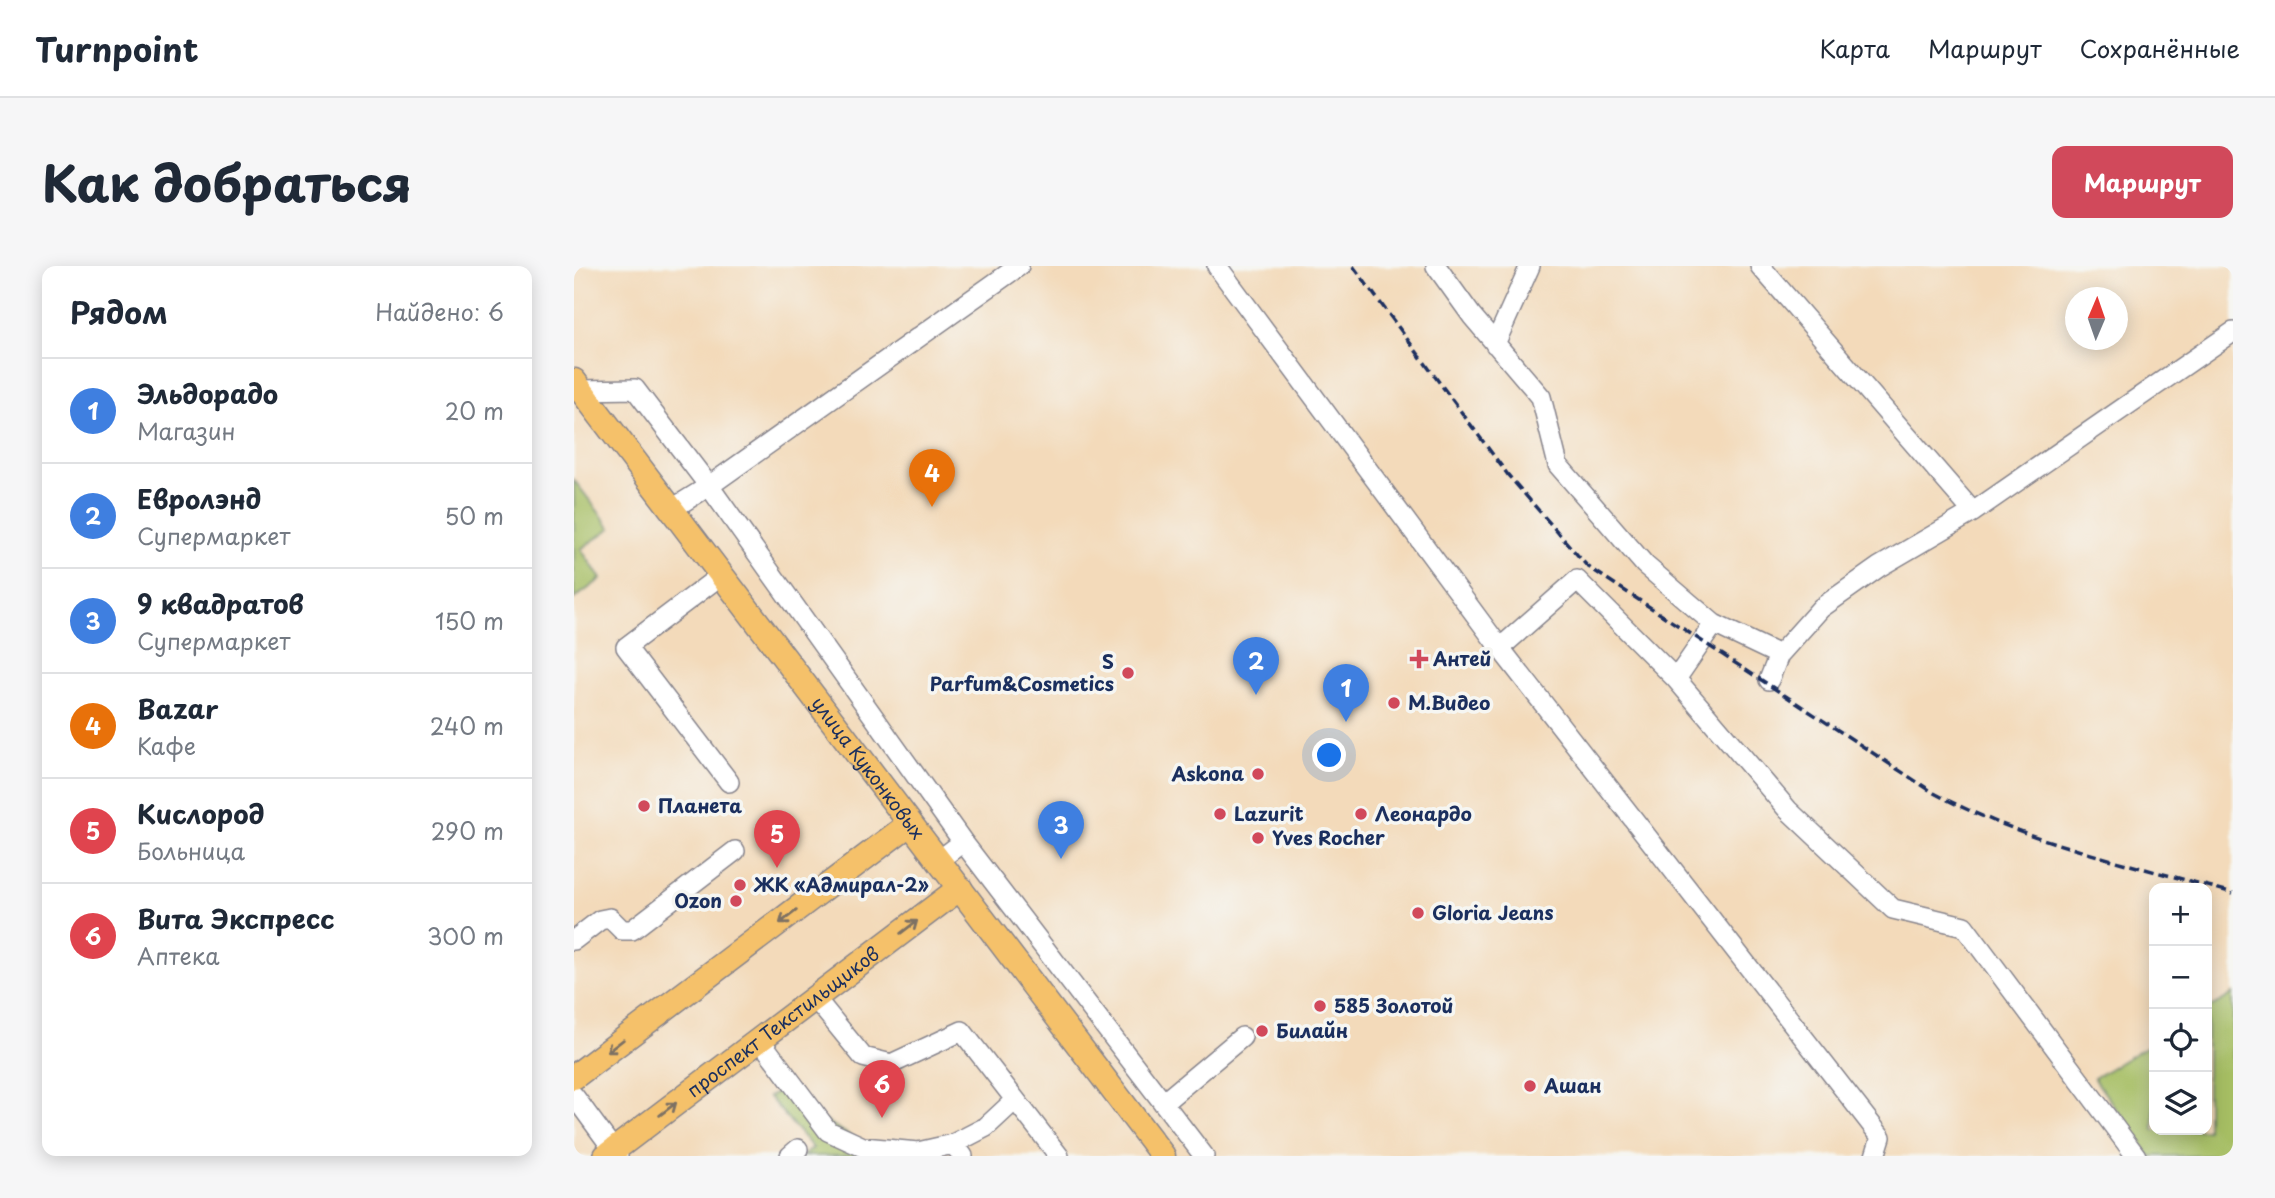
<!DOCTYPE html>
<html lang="ru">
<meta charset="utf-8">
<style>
:root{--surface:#fff;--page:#f6f6f7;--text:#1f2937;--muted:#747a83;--line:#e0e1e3;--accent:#d1495b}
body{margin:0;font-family:"Playpen Sans",sans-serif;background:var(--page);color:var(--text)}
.controls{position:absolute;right:21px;bottom:21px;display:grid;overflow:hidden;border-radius:14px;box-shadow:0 4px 18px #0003}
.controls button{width:63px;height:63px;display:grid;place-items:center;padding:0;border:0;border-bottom:2px solid var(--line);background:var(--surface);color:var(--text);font:35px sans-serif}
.compass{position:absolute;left:1491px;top:21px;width:63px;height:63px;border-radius:50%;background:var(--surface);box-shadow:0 4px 18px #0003;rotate:2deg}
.you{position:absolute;left:756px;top:490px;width:24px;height:24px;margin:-18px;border:5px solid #fff;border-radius:50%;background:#1a73e8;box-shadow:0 0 0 10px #1a73e833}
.badge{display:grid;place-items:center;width:46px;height:46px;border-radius:50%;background:var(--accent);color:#fff;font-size:23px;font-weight:700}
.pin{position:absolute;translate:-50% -58px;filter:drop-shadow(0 2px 4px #0008)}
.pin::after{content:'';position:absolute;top:37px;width:24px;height:21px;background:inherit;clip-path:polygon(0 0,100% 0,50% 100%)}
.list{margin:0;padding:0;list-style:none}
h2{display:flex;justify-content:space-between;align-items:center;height:91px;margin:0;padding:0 28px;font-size:30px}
h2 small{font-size:23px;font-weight:400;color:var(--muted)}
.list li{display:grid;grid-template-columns:46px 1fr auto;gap:21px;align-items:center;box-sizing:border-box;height:105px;padding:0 28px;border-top:2px solid var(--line)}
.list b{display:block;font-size:26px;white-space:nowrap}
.list p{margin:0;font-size:23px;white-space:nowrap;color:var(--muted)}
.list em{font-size:23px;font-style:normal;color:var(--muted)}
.icon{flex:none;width:38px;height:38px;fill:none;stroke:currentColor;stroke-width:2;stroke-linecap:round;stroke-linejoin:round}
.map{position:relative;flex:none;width:1659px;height:890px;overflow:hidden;border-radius:14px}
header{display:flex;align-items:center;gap:42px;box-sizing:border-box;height:98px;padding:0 35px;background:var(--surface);border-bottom:2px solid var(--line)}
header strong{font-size:33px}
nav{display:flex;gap:38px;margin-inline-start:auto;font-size:24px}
.intro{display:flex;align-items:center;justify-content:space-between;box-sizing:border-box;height:168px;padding:0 42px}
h1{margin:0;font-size:49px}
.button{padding:18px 32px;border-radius:14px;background:var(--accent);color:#fff;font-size:24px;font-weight:700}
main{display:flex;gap:42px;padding:0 42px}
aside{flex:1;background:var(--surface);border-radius:14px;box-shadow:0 4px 18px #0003}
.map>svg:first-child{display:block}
.green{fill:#a6be64;stroke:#607661;stroke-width:2}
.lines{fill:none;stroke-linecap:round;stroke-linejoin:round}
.minor-casing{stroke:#87848c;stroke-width:22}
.major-casing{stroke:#87848c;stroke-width:27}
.minor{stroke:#fff;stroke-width:19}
.major{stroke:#f5c16b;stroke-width:24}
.rail{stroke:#1b2f5e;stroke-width:3.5;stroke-dasharray:10 5;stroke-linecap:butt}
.oneway{stroke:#7d7164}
.poi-dot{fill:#d1495b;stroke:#f6f6f2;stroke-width:2.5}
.labels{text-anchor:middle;stroke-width:7;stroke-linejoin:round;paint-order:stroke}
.poi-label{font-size:19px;font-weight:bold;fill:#1b2f5e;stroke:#f6f6f2;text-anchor:start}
.street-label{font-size:19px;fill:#1b2f5e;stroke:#f6f6f2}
</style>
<header>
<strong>Turnpoint</strong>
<nav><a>Карта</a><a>Маршрут</a><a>Сохранённые</a></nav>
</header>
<div class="intro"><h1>Как добраться</h1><a class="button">Маршрут</a></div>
<main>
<aside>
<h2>Рядом<small>Найдено: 6</small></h2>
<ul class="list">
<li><span class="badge" style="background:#3f7fe0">1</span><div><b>Эльдорадо</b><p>Магазин</p></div><em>20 m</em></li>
<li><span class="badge" style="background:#3f7fe0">2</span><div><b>Евролэнд</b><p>Супермаркет</p></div><em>50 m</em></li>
<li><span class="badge" style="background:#3f7fe0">3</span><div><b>9 квадратов</b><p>Супермаркет</p></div><em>150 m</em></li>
<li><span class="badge" style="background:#e8710a">4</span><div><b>Bazar</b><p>Кафе</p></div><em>240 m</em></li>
<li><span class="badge" style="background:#e0444e">5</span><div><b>Кислород</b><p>Больница</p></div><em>290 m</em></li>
<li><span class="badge" style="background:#e0444e">6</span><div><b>Вита Экспресс</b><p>Аптека</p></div><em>300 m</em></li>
</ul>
</aside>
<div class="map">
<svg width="1659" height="890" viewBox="0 0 1659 890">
<rect width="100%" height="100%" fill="#f6f6f2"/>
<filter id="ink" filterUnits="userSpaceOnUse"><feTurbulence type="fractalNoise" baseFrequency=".0143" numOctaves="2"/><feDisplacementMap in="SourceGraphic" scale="14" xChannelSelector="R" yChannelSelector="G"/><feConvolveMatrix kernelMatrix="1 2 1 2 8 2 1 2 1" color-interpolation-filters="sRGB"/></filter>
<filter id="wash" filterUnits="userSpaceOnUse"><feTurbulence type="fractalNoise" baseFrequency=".00686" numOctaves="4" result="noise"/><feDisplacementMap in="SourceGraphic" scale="28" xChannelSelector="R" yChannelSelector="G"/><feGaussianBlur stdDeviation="1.57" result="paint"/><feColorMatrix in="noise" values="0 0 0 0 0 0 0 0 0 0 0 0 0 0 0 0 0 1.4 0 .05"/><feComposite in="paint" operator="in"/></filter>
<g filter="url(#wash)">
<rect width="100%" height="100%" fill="#f3daba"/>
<!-- green -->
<path class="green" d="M 0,214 L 37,262 L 7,283 L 27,313 L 0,333 Z
M 1659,728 L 1659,890 L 1576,890 L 1520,812 L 1580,776 L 1580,864 L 1633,864 L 1633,744 Z
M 213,819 L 231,842 L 309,890 L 228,890 L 239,882 L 195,831 Z"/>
</g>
<g filter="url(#ink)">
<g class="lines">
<defs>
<path id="minor" d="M 643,0 L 926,382 L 1003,314 L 1102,413 L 1214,544 L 1319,643 L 1390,660 L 1562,890
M 862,0 L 898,50 L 967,131 L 984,199 L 1071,299 L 1140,358 L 1102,413
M 1186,0 L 1399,246 L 1305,301 L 1247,342 L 1205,389 L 1195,414
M 921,78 L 956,0
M 7,124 L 61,123 L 135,220 L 445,0
M 98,243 L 135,220 L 389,576 L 365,594
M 1399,246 L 1659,66
M 138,316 L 52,381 L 155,516
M 1140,358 L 1205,389
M 926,382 L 1307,871 L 1301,890
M 389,576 L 630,890
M 0,674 L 26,654 L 36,652 L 48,664 L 58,664 L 161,585
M 241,732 L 289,791 L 317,798 L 388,765 L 485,890
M 186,774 L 254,865 L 289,881 L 344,886 L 379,878 L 389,890
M 0,830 L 44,890
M 589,837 L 668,771
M 379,878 L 412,861 L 440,835
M 216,890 L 224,883"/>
<g id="major">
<path id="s1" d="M 0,115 L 589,890"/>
<path d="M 0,811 L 326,565"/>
<path id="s2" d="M 32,890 L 386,622"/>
</g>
</defs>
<!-- minor casing -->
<use href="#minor" class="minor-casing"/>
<!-- major casing -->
<use href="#major" class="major-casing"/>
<!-- minor -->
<use href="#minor" class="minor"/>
<!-- major -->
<use href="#major" class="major"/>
<!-- rail -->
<path class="rail" d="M 779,0 L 934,209 L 1013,300 L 1360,527 C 1453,577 1558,598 1659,627"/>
</g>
<!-- one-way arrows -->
<defs><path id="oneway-shaft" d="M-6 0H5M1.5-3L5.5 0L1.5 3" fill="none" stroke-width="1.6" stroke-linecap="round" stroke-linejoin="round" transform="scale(1.75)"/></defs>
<g class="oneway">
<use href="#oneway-shaft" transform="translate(214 651) rotate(143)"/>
<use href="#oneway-shaft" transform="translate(335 661) rotate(-37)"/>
<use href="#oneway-shaft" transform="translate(41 780) rotate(143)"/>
<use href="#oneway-shaft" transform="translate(94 843) rotate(-37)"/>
</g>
</g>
<!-- markers -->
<g class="poi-dot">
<path d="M841.5 382.5h7v7h7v7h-7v7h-7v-7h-7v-7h7z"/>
<circle cx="554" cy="407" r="7"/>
<circle cx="820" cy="437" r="7"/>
<circle cx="684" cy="508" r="7"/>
<circle cx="70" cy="540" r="7"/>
<circle cx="646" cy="548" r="7"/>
<circle cx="787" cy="548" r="7"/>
<circle cx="684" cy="572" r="7"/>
<circle cx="166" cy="619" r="7"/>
<circle cx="162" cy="635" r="7"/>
<circle cx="844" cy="647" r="7"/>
<circle cx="746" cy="740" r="7"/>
<circle cx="688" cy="765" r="7"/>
<circle cx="956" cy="820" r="7"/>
</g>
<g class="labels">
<!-- poi labels -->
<g class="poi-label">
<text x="859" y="400">Антей</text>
<text x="540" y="403" text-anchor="end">S<tspan x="540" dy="22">Parfum&amp;Cosmetics</tspan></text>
<text x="834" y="444">М.Видео</text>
<text x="670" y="515" text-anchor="end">Askona</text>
<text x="84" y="547">Планета</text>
<text x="660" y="555">Lazurit</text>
<text x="801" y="555">Леонардо</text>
<text x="698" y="579">Yves Rocher</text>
<text x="180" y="626">ЖК «Адмирал-2»</text>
<text x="148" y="642" text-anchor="end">Ozon</text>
<text x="858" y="654">Gloria Jeans</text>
<text x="760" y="747">585 Золотой</text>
<text x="702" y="772">Билайн</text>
<text x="970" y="827">Ашан</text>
</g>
<!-- street labels -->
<g class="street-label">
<text dy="7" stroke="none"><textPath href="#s1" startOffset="486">улица Куконковых</textPath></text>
<text dy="7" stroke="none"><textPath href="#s2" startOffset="222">проспект Текстильщиков</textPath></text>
</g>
</g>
</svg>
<div class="controls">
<button>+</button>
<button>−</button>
<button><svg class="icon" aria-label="locate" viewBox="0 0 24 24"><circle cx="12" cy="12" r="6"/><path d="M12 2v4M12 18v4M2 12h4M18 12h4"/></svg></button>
<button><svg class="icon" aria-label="layers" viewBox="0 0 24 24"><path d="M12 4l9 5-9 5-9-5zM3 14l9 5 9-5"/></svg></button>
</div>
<svg class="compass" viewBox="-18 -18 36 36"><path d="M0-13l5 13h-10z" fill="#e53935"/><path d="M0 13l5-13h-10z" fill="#747a83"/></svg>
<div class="you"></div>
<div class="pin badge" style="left:772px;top:456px;background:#3f7fe0">1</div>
<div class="pin badge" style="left:682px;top:429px;background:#3f7fe0">2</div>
<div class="pin badge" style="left:487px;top:593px;background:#3f7fe0">3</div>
<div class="pin badge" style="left:358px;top:241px;background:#e8710a">4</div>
<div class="pin badge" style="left:203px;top:602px;background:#e0444e">5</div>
<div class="pin badge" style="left:308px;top:852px;background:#e0444e">6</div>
</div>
</main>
